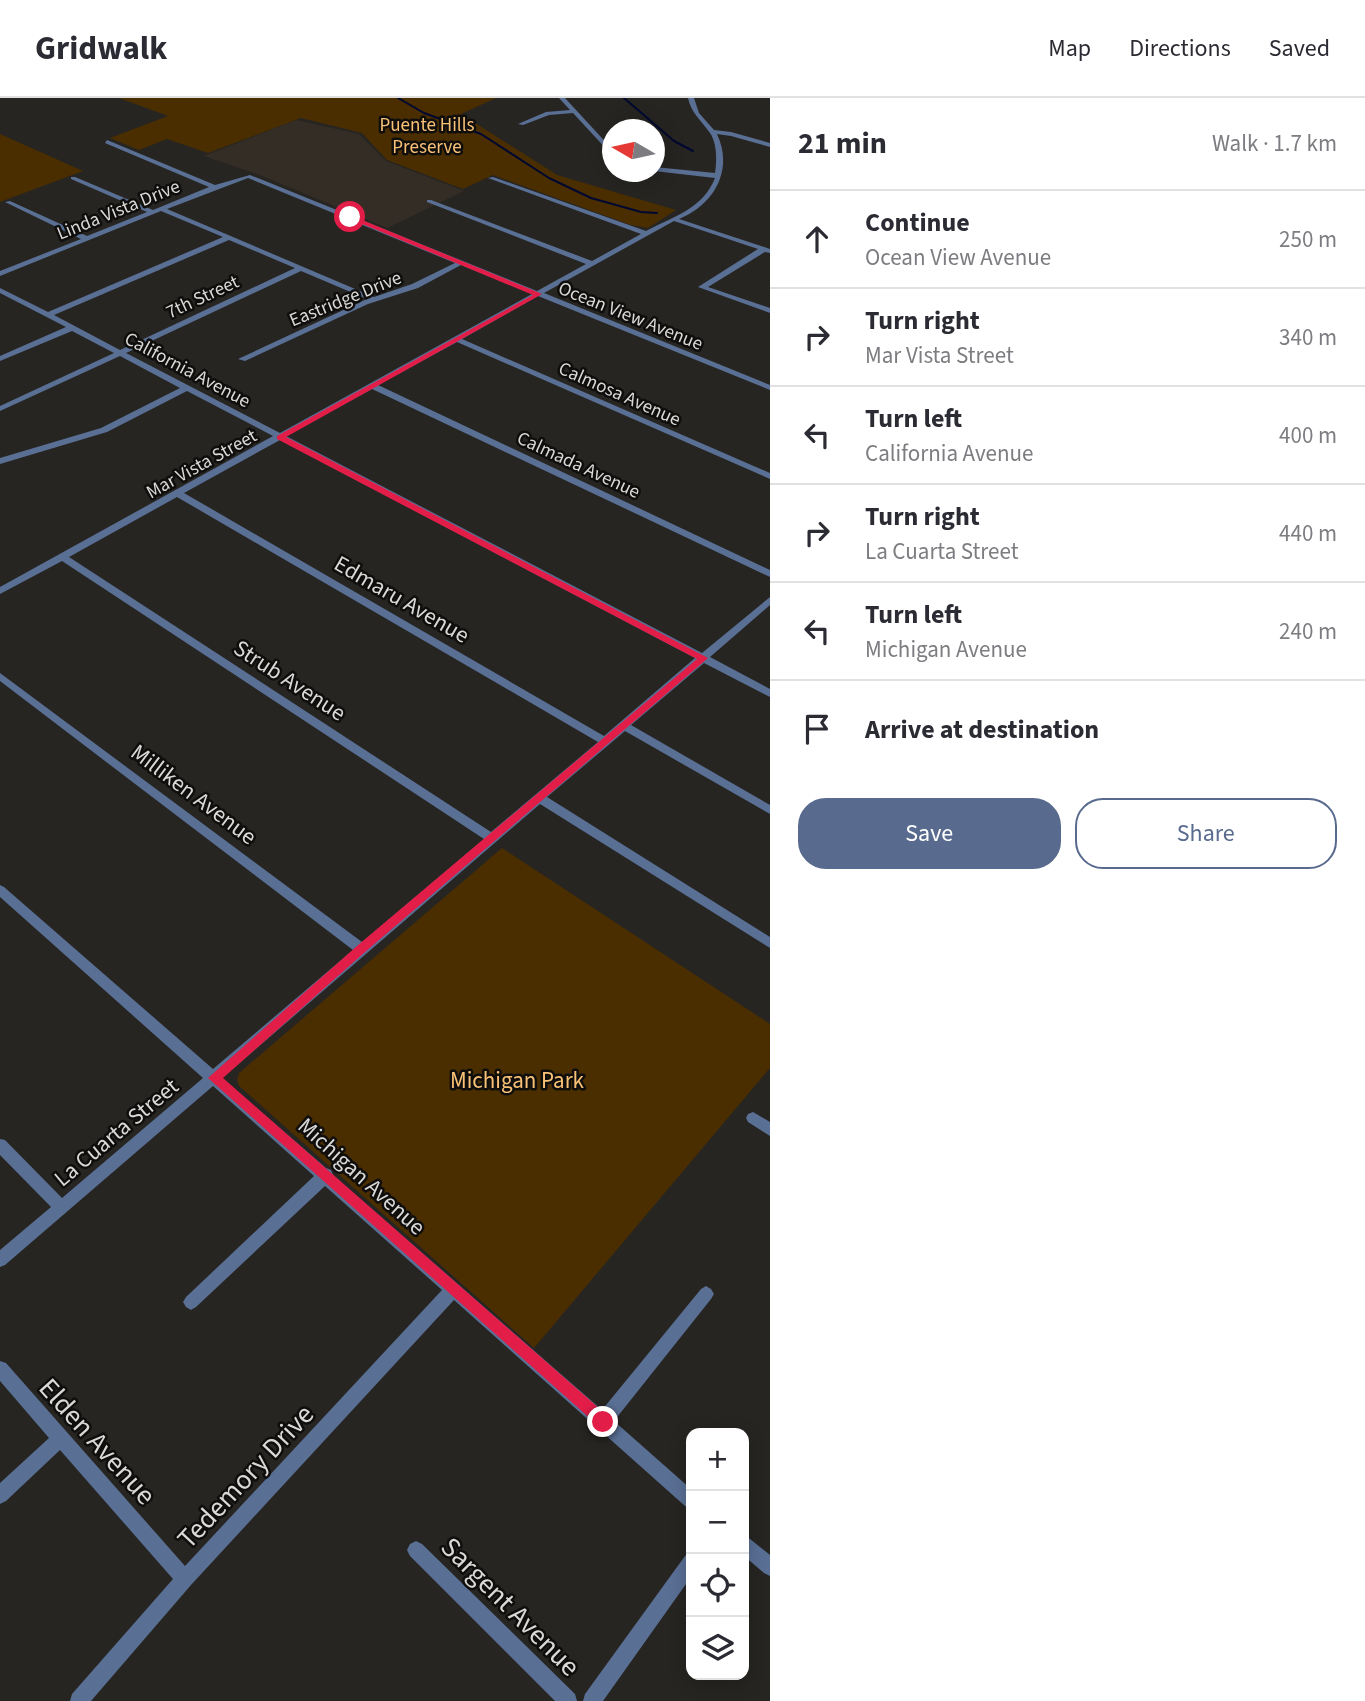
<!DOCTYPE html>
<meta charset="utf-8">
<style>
:root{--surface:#fff;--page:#f2f2f3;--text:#2b2b33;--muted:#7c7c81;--line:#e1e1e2;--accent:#586a8e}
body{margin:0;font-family:"Source Sans 3",sans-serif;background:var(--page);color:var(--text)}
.controls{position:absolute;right:21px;bottom:21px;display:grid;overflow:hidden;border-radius:14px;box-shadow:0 4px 18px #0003}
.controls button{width:63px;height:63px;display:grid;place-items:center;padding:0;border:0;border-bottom:2px solid var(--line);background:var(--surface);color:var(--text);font:35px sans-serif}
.compass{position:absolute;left:602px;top:21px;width:63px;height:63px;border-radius:50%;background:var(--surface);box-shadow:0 4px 18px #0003;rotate:279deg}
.stop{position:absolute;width:21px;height:21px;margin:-16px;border:5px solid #e11d48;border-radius:50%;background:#fff}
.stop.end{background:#e11d48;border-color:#fff;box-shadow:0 2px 7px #0008}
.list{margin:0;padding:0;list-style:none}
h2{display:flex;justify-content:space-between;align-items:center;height:91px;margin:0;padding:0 28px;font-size:30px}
h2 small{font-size:23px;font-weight:400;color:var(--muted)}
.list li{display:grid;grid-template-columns:46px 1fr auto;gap:21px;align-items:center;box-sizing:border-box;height:98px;padding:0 28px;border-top:2px solid var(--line)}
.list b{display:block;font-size:26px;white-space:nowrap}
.list p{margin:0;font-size:23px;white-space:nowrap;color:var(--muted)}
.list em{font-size:23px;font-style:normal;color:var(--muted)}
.actions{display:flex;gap:14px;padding:21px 28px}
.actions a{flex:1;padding:16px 0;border:2px solid var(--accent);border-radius:28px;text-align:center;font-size:24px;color:var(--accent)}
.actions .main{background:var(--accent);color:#fff}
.icon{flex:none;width:38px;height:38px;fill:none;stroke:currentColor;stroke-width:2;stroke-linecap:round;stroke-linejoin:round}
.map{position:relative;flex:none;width:770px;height:1603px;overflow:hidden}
header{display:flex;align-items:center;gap:42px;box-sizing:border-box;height:98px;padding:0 35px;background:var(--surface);border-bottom:2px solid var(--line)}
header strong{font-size:33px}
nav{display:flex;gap:38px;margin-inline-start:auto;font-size:24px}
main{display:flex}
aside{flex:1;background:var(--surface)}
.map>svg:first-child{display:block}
.built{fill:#342d25}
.green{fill:#4a2e00}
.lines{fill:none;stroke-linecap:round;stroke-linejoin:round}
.stream{stroke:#000830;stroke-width:2}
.minor{fill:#596f94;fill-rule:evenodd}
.route{fill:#e11d48}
.labels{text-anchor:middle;stroke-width:5;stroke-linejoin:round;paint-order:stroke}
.far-park-label{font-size:19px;fill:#f9c175;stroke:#0f0e0d}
.far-street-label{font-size:19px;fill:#dbd9d7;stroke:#0f0e0d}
.street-label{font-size:23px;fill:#dbd9d7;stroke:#0f0e0d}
.park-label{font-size:23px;fill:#f9c175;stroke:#0f0e0d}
.near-street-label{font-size:28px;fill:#dbd9d7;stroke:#0f0e0d}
</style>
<header>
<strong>Gridwalk</strong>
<nav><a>Map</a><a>Directions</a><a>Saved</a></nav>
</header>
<main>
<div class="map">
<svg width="770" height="1603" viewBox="0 0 770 1603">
<rect width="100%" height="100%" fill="#272522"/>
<!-- built -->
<path class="built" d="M 296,22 L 359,36 L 386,63 L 464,93 L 387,130 L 260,77 L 204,58 Z"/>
<!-- green -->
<path class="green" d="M 119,0 L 496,0 L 461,16 L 557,77 L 676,112 L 648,130 L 631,127 L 493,77 L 463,91 L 387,62 L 362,35 L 301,20 L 208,55 L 167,41 L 139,52 L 110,40 L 168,18 Z
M 0,36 L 83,73 L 0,104 Z
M 502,750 L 770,926 L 770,970 L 534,1250 L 239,988 L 237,982 L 239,975 Z"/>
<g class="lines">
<!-- stream -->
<path class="stream" d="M 398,0 L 424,15 L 481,36 L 549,80 L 591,100 L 641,114 L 657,115
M 624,0 L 674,43 L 693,53"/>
<!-- minor -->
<path class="minor" d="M 559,0 L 565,0 L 612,51 L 612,56 L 610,55 L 573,15 L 549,17 L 523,27 L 518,26 L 546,14 L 570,12 Z
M 688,0 L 694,0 L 699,15 L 714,32 L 731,34 L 770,45 L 770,49 L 731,38 L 717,36 C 734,72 714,107 679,121 L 770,151 L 770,155 L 765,154 L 708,189 L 770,210 L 770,215 L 698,189 L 758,151 L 674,123 L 544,195 L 770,287 L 770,292 L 538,198 L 462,241 L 770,375 L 770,381 L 457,244 L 378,287 L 770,472 L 770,479 L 372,291 L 286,338 L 702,555 L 770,499 L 770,507 L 710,559 L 770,591 L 770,599 L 704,565 L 631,627 L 770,707 L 770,716 L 625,633 L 547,699 L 770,839 L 770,850 L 540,706 L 222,980 L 326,1070 L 331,1072 L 333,1077 L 602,1312 L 701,1191 L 706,1188 L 711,1191 L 714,1196 L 711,1201 L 614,1323 L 691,1391 L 691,1410 L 685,1408 L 454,1202 L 191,1487 L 91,1603 L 70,1603 L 72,1596 L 173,1481 L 60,1352 L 6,1403 L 0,1406 L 0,1385 L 49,1340 L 0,1283 L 0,1263 L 6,1265 L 185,1468 L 442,1192 L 325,1088 L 196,1209 L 191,1212 L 186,1209 L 183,1204 L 186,1199 L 314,1078 L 213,988 L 5,1167 L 0,1169 L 0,1152 L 51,1109 L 0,1057 L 0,1041 L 5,1042 L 62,1100 L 203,980 L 0,799 L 0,787 L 4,789 L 213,971 L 353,852 L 0,583 L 0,575 L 362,844 L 484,741 L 62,463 L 0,496 L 0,489 L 273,338 L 187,293 L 107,334 L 0,366 L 0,360 L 101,330 L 180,290 L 120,258 L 0,313 L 0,308 L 114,255 L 72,233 L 0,263 L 0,258 L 66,229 L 0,195 L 0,190 L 48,214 L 223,139 L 161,113 L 0,178 L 0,173 L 81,141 L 5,104 L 10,103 L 87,138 L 147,114 L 71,81 L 71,79 L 75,79 L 153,112 L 209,89 L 105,45 L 107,42 L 215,87 L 250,77 L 537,193 L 586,166 L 427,104 L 427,102 L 431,102 L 592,163 L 641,136 L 488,80 L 493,79 L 646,133 C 672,119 703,111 715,80 L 654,73 L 654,69 L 715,75 C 717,62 717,45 710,35 C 701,22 691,15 688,0 ZM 248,80 L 455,165 L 412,186 L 374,199 L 167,111 ZM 229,142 L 295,170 L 120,252 L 54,217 ZM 461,167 L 532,196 L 280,335 L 126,255 L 301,173 L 367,201 L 238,261 L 245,263 L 368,206 L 418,190 ZM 280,342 L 695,560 L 604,638 L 184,395 ZM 177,399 L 598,644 L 491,734 L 69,459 Z
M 753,1014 L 770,1024 L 770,1038 L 748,1024 L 746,1020 L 748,1016 Z
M 744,1438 L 750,1441 L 770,1457 L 770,1478 L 764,1475 L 744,1458 Z
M 416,1443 L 422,1446 L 575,1596 L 577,1603 L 555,1603 L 410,1458 L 407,1452 L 410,1446 Z
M 691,1455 L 691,1479 L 603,1603 L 583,1603 L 585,1596 L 685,1458 Z"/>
</g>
<!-- route -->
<path class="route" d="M 350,117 L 542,196 L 286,339 L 708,560 L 365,854 L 223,980 L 609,1319 L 611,1324 L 609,1329 L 603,1332 L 208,980 L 357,848 L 697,561 L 277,341 L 277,338 L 533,197 L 348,120 Z"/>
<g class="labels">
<!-- far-park labels -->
<g class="far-park-label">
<text x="427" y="33">Puente Hills<tspan x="427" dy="22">Preserve</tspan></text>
</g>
<!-- far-street labels -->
<g class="far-street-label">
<text transform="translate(118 111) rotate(-22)" y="7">Linda Vista Drive</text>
<text transform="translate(202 198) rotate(-25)" y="7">7th Street</text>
<text transform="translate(345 200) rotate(-22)" y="7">Eastridge Drive</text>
<text transform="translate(631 217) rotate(22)" y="7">Ocean View Avenue</text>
<text transform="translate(188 271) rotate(28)" y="7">California Avenue</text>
<text transform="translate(620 295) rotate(24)" y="7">Calmosa Avenue</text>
<text transform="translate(201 365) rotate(-29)" y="7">Mar Vista Street</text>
<text transform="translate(579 366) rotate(25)" y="7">Calmada Avenue</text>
</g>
<!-- street labels -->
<g class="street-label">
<text transform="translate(402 501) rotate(30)" y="8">Edmaru Avenue</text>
<text transform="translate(290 582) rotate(33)" y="8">Strub Avenue</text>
<text transform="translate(194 696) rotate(37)" y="8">Milliken Avenue</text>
<text transform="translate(116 1034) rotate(-40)" y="8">La Cuarta Street</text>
<text transform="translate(362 1078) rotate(42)" y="8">Michigan Avenue</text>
</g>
<!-- park labels -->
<g class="park-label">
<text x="517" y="990">Michigan Park</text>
</g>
<!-- near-street labels -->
<g class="near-street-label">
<text transform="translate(98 1343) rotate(48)" y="10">Elden Avenue</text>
<text transform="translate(245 1378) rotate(-47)" y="10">Tedemory Drive</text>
<text transform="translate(511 1508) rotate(45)" y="10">Sargent Avenue</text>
</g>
</g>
</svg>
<div class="controls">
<button>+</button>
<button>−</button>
<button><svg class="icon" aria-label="locate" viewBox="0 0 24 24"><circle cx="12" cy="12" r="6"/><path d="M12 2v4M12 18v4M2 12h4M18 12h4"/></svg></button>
<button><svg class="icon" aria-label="layers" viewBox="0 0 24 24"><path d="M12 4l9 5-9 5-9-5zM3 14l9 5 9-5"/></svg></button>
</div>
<svg class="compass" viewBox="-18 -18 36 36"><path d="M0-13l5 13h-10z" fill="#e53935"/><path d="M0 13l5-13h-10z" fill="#7c7c81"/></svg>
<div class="stop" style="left:350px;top:119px"></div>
<div class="stop end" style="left:603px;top:1324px"></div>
</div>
<aside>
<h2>21 min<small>Walk · 1.7 km</small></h2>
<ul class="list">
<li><svg class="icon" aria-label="ahead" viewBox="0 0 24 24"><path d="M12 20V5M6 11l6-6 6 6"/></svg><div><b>Continue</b><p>Ocean View Avenue</p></div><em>250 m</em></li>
<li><svg class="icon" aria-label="right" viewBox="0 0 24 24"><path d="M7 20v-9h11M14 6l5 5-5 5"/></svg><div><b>Turn right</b><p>Mar Vista Street</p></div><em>340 m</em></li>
<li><svg class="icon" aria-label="left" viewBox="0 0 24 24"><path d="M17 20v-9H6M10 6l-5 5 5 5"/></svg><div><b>Turn left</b><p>California Avenue</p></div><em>400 m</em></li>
<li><svg class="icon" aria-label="right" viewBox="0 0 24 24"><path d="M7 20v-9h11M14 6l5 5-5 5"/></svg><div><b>Turn right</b><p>La Cuarta Street</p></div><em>440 m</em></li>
<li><svg class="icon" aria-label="left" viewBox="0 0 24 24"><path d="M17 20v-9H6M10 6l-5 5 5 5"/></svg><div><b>Turn left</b><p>Michigan Avenue</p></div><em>240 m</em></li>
<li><svg class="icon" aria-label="arrive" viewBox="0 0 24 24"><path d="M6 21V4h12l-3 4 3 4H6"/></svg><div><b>Arrive at destination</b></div></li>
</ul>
<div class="actions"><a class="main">Save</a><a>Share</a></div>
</aside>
</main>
